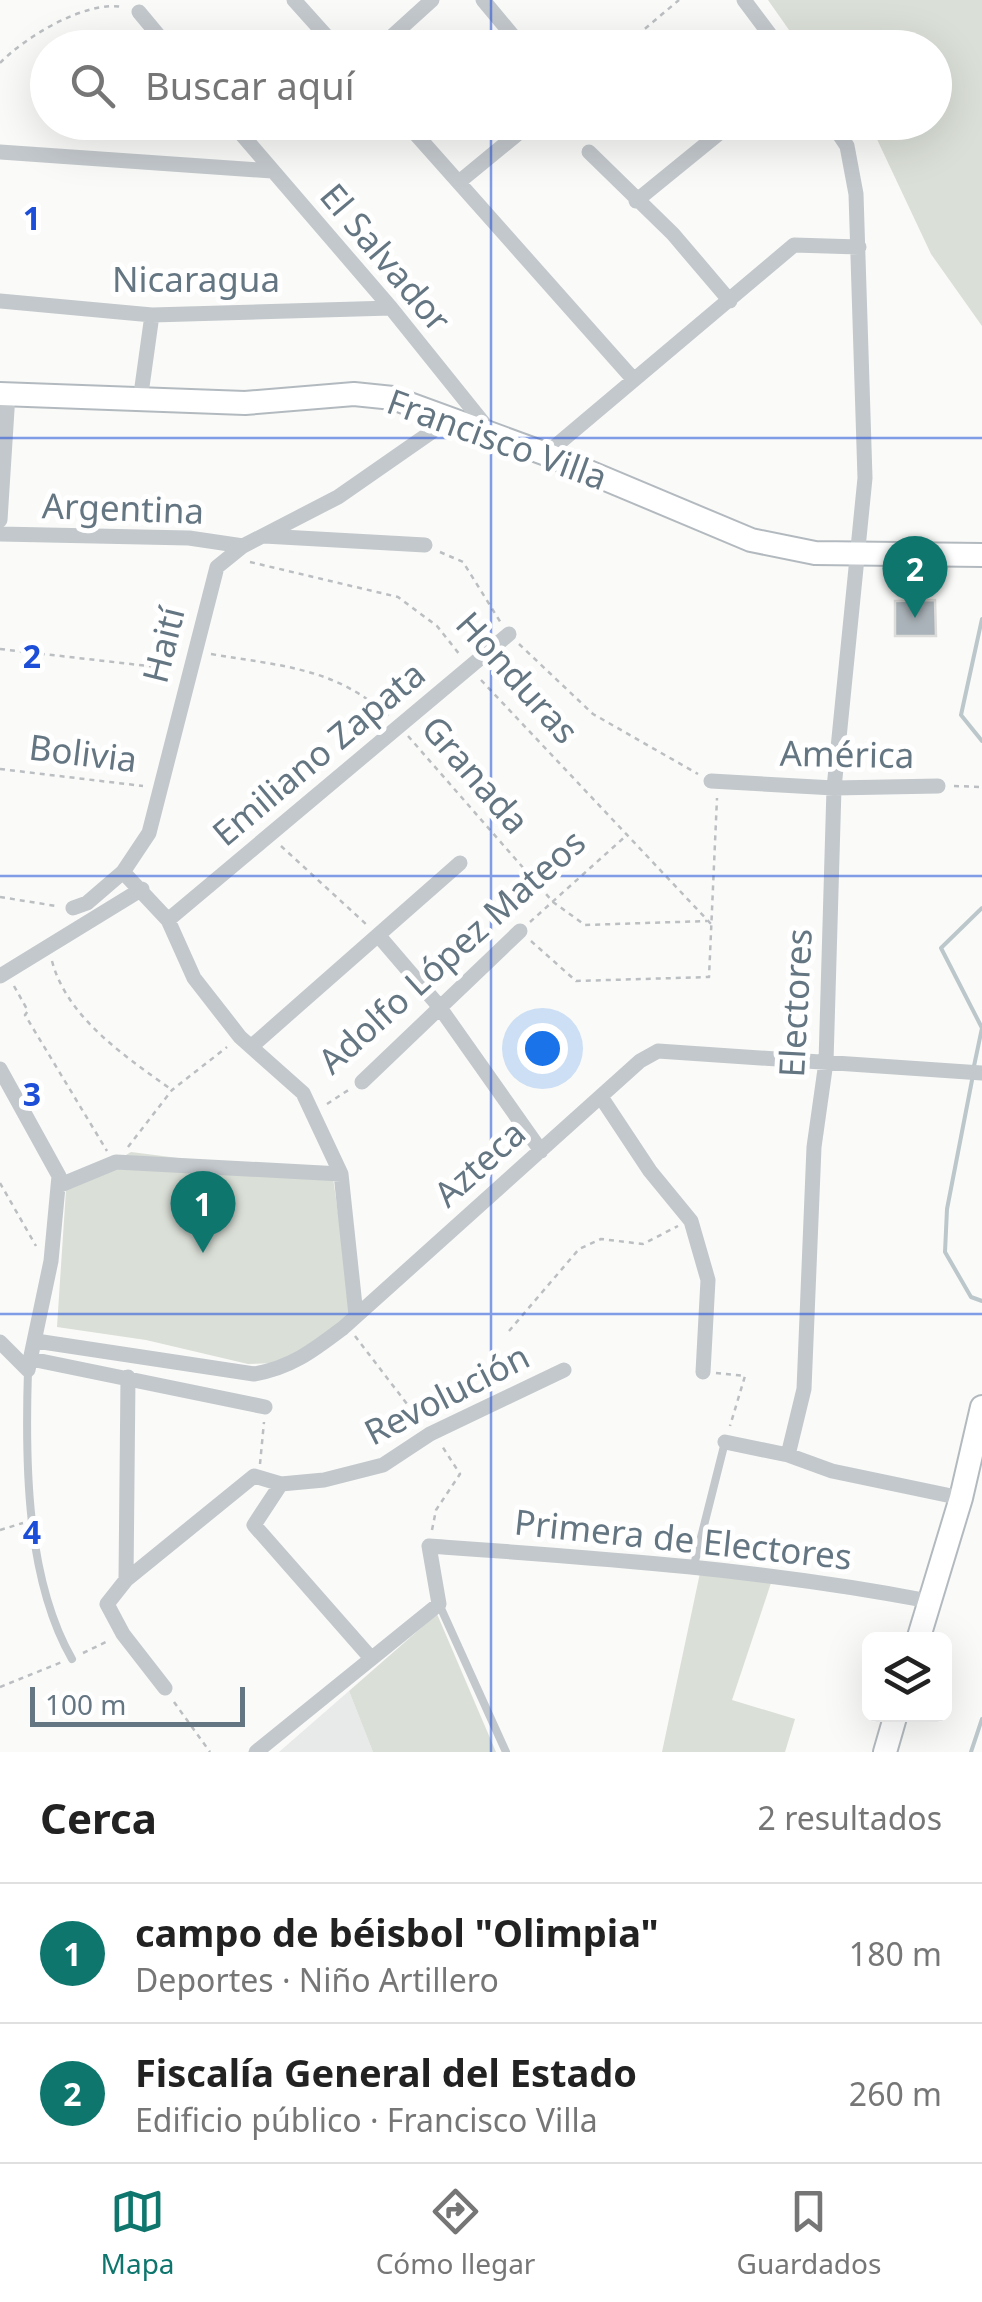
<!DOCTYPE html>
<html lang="es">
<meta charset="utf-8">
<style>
:root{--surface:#fff;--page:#f2f2f2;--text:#222;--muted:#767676;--line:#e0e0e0;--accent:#0f766e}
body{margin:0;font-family:"Noto Sans",sans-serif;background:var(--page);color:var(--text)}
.controls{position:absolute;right:30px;bottom:30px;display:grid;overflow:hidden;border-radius:15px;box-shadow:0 10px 40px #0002}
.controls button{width:90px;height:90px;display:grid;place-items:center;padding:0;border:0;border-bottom:2px solid var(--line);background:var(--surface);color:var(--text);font:50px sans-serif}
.scale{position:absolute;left:30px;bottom:25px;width:215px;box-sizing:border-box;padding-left:10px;border:5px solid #657683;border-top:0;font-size:28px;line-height:35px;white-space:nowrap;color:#657683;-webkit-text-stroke:8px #fff;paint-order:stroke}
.you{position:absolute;left:542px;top:1048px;width:35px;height:35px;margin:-25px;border:8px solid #fff;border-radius:50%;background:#1a73e8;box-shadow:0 0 0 15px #1a73e833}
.badge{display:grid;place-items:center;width:65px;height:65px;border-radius:50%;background:var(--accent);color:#fff;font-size:32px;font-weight:700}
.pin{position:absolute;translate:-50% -82px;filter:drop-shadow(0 2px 5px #0008)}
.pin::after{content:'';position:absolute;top:52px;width:35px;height:30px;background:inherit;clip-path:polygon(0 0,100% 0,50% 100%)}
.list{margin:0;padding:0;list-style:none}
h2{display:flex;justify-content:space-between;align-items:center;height:130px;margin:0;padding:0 40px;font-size:42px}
h2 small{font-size:32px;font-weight:400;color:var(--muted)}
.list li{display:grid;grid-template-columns:65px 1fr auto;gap:30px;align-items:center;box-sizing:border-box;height:140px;padding:0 40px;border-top:2px solid var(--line)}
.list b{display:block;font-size:38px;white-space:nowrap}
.list p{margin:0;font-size:32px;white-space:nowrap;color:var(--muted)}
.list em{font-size:32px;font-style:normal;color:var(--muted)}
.icon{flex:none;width:55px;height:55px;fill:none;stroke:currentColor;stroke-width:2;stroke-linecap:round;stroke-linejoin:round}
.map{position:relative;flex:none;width:982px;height:1752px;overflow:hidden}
.search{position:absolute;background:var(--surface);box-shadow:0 10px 40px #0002;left:30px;right:30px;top:30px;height:110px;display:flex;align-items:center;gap:25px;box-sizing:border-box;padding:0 35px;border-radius:55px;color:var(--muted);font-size:38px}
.sheet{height:410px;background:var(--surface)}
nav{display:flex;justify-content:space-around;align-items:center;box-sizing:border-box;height:140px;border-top:2px solid var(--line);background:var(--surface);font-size:28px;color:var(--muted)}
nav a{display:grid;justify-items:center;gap:5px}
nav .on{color:var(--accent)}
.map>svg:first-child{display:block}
.built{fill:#e8e9e9}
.green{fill:#dadfd7}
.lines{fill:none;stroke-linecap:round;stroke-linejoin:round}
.stream{stroke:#bbc7cb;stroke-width:4}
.building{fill:#aab3b9;stroke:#dcdcda;stroke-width:2.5}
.secondary-casing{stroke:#b3babf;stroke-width:26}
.path{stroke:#bbbfc2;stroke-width:2.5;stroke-dasharray:5 5;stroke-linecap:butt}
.lane{stroke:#c3c8cc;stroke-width:8}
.street{stroke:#c3c8cc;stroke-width:15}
.secondary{stroke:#fff;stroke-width:22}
.grid{fill:none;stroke:#1d4ed8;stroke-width:2.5;stroke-opacity:0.55}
.labels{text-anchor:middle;stroke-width:10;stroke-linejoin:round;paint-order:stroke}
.street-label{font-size:35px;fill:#657683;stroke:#fff}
.grid-label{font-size:32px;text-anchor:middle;font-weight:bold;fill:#1d4ed8;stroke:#fff;stroke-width:10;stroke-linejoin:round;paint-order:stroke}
</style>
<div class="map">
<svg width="982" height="1752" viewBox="0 0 982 1752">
<rect width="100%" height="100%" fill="#fafaf8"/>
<!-- built -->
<path class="built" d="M 349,1691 L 373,1752 L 279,1752 Z"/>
<!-- green -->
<path class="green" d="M 768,0 L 982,0 L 982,326 L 931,254 L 875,135 L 858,131 L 852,123 L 934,122 L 934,48 L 801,47 Z
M 131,1152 L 333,1178 L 353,1316 L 280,1363 L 248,1364 L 146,1340 L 57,1327 L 66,1190 Z
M 700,1573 L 774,1574 L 732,1700 L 795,1719 L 785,1752 L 662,1752 Z
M 437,1614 L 496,1752 L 373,1752 L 349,1691 Z"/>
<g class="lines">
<!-- stream -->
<path class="stream" d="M 982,619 L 961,715 L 982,741
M 974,1066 L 982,1028 L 941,948 L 982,908
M 973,1075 L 947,1209 L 945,1252 L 971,1297 L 982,1301
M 971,1752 L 982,1719"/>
</g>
<!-- building -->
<path class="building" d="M 935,600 L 936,636 L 895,636 L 895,601 Z"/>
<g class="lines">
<defs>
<path id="secondary" d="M 0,394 L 245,403 L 354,394 L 393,398 L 546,454 L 751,540 L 815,553 L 982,555
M 918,1640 L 961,1498 L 982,1407
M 885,1752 L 896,1714"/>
</defs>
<!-- secondary casing -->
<use href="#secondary" class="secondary-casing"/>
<!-- path -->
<path class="path" d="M 622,48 L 679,0
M 0,63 C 25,37 86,0 123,7
M 440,552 L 463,562 L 501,623
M 250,562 L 398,597 L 437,626 L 460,655
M 519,644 L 593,714 L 698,774
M 0,649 L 174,669
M 211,654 C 280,666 335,667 388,716
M 481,680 L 712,925
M 408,736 L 553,902 L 585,925 L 707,921
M 0,769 L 143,786
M 954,786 L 982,787
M 281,846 L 367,925
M 0,897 L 56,906
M 530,922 L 628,834
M 531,941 L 576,981 L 709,977 L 717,798
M 52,961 C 67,1018 126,1057 172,1090
M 14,986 L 28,1011 L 25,1015 L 107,1151
M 327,1104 L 350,1089
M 128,1147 L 172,1090 L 227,1047
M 0,1183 L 36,1246
M 509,1331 L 579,1249 L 601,1239 L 643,1244 L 678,1226
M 355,1336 L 420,1421
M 716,1373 L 745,1376 L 730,1426
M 260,1464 L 264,1422
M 0,1530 L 23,1523
M 432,1530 L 436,1510 L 460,1474 L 442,1446
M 83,1653 L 108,1641
M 0,1687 L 62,1662
M 174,1702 L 210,1752"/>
<!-- lane -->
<path class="lane" d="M 28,1370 C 25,1462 26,1579 72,1659
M 694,1565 L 725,1442
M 439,1604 L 506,1752"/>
<!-- street -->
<path class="street" d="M 294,0 L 337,48
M 483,0 L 523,48
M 744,0 L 780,48
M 139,12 L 169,48
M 379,48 L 432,0
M 231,122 L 391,308 L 489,430
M 405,122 L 634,380
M 0,152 L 272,171
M 589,152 L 673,234 L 730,301
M 459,182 L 532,122
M 636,201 L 733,122
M 0,301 L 152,315 L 391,308
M 140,401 L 152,315
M 546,454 L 794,245 L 859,247
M 0,520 L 8,394
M 0,534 L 189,538 L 243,546
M 264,536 L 425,545
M 711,781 L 834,788 L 938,786
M 123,872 L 168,920 L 194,978 L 240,1037 L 303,1093 L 341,1174 L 356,1315
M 73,908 L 87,903 L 123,872 L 149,833 L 217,567 L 243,546 L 338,497 L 453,417
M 168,920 L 509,634
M 378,935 L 438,1005 L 541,1151
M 0,976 L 142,889
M 253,1045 L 460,863
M 0,1069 L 59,1176 L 51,1261 L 28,1370 L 0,1342
M 362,1082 L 520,931
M 601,1097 L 650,1171 L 691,1221 L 708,1280 L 703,1372
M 58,1186 L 116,1162 L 341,1174
M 36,1341 L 254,1374 C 291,1368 314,1350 343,1328 L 640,1061 L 658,1051 L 982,1073
M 31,1359 L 265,1407
M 725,1442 L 788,1455 L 832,1471 L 961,1498
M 788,1455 L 804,1389 L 814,1147 L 826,1062 L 834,788 L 865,478 L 856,194 L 847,146 L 831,122
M 281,1484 L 254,1525 L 370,1657
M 126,1580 L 128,1377
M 165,1688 L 123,1634 L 107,1604 L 126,1580 L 254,1476 L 281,1484 L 324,1480 L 383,1465 L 430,1434 L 564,1370
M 256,1752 L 439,1604 L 429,1546 C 598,1558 763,1569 929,1601"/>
<!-- secondary -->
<use href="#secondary" class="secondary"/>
</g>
<!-- grid -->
<path class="grid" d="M 491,0 L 491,48M 491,122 L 491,1752M 0,438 L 982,438M 0,876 L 982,876M 0,1314 L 982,1314"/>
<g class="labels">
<!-- street labels -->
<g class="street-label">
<text transform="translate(385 258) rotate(50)" y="12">El Salvador</text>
<text x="196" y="292">Nicaragua</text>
<text transform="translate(497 440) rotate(20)" y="12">Francisco Villa</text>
<text transform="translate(123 509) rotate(2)" y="12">Argentina</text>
<text transform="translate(164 645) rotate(-76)" y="12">Haití</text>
<text transform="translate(517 678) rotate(48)" y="12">Honduras</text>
<text transform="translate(83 754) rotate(7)" y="12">Bolivia</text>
<text transform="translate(319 754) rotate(-40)" y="12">Emiliano Zapata</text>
<text transform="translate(847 755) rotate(1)" y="12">América</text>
<text transform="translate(475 775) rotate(49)" y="12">Granada</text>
<text transform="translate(452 952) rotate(-42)" y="12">Adolfo López Mateos</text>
<text transform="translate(796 1003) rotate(-87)" y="12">Electores</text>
<text transform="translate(480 1164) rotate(-42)" y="12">Azteca</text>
<text transform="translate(447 1395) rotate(-27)" y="12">Revolución</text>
<text transform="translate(683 1540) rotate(6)" y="12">Primera de Electores</text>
</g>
</g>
<g class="grid-label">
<text x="32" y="230">1</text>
<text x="32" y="668">2</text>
<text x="32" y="1106">3</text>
<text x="32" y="1544">4</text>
</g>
</svg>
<div class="controls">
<button><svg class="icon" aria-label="layers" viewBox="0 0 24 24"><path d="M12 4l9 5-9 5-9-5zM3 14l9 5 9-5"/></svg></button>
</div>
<div class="scale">100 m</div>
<div class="you"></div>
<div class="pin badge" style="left:203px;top:1253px">1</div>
<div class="pin badge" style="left:915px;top:618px">2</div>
<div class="search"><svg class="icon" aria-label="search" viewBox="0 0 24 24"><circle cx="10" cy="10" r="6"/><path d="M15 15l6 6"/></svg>Buscar aquí</div>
</div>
<section class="sheet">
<h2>Cerca<small>2 resultados</small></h2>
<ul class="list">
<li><span class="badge">1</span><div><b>campo de béisbol &quot;Olimpia&quot;</b><p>Deportes · Niño Artillero</p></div><em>180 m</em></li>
<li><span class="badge">2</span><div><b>Fiscalía General del Estado</b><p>Edificio público · Francisco Villa</p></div><em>260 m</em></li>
</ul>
</section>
<nav>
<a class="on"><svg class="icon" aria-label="map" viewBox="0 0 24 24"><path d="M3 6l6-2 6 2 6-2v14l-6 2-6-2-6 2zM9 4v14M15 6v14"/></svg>Mapa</a>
<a><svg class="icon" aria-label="directions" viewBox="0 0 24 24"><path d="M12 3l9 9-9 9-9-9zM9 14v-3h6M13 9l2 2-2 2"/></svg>Cómo llegar</a>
<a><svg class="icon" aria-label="saved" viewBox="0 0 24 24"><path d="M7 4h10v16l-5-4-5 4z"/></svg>Guardados</a>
</nav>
